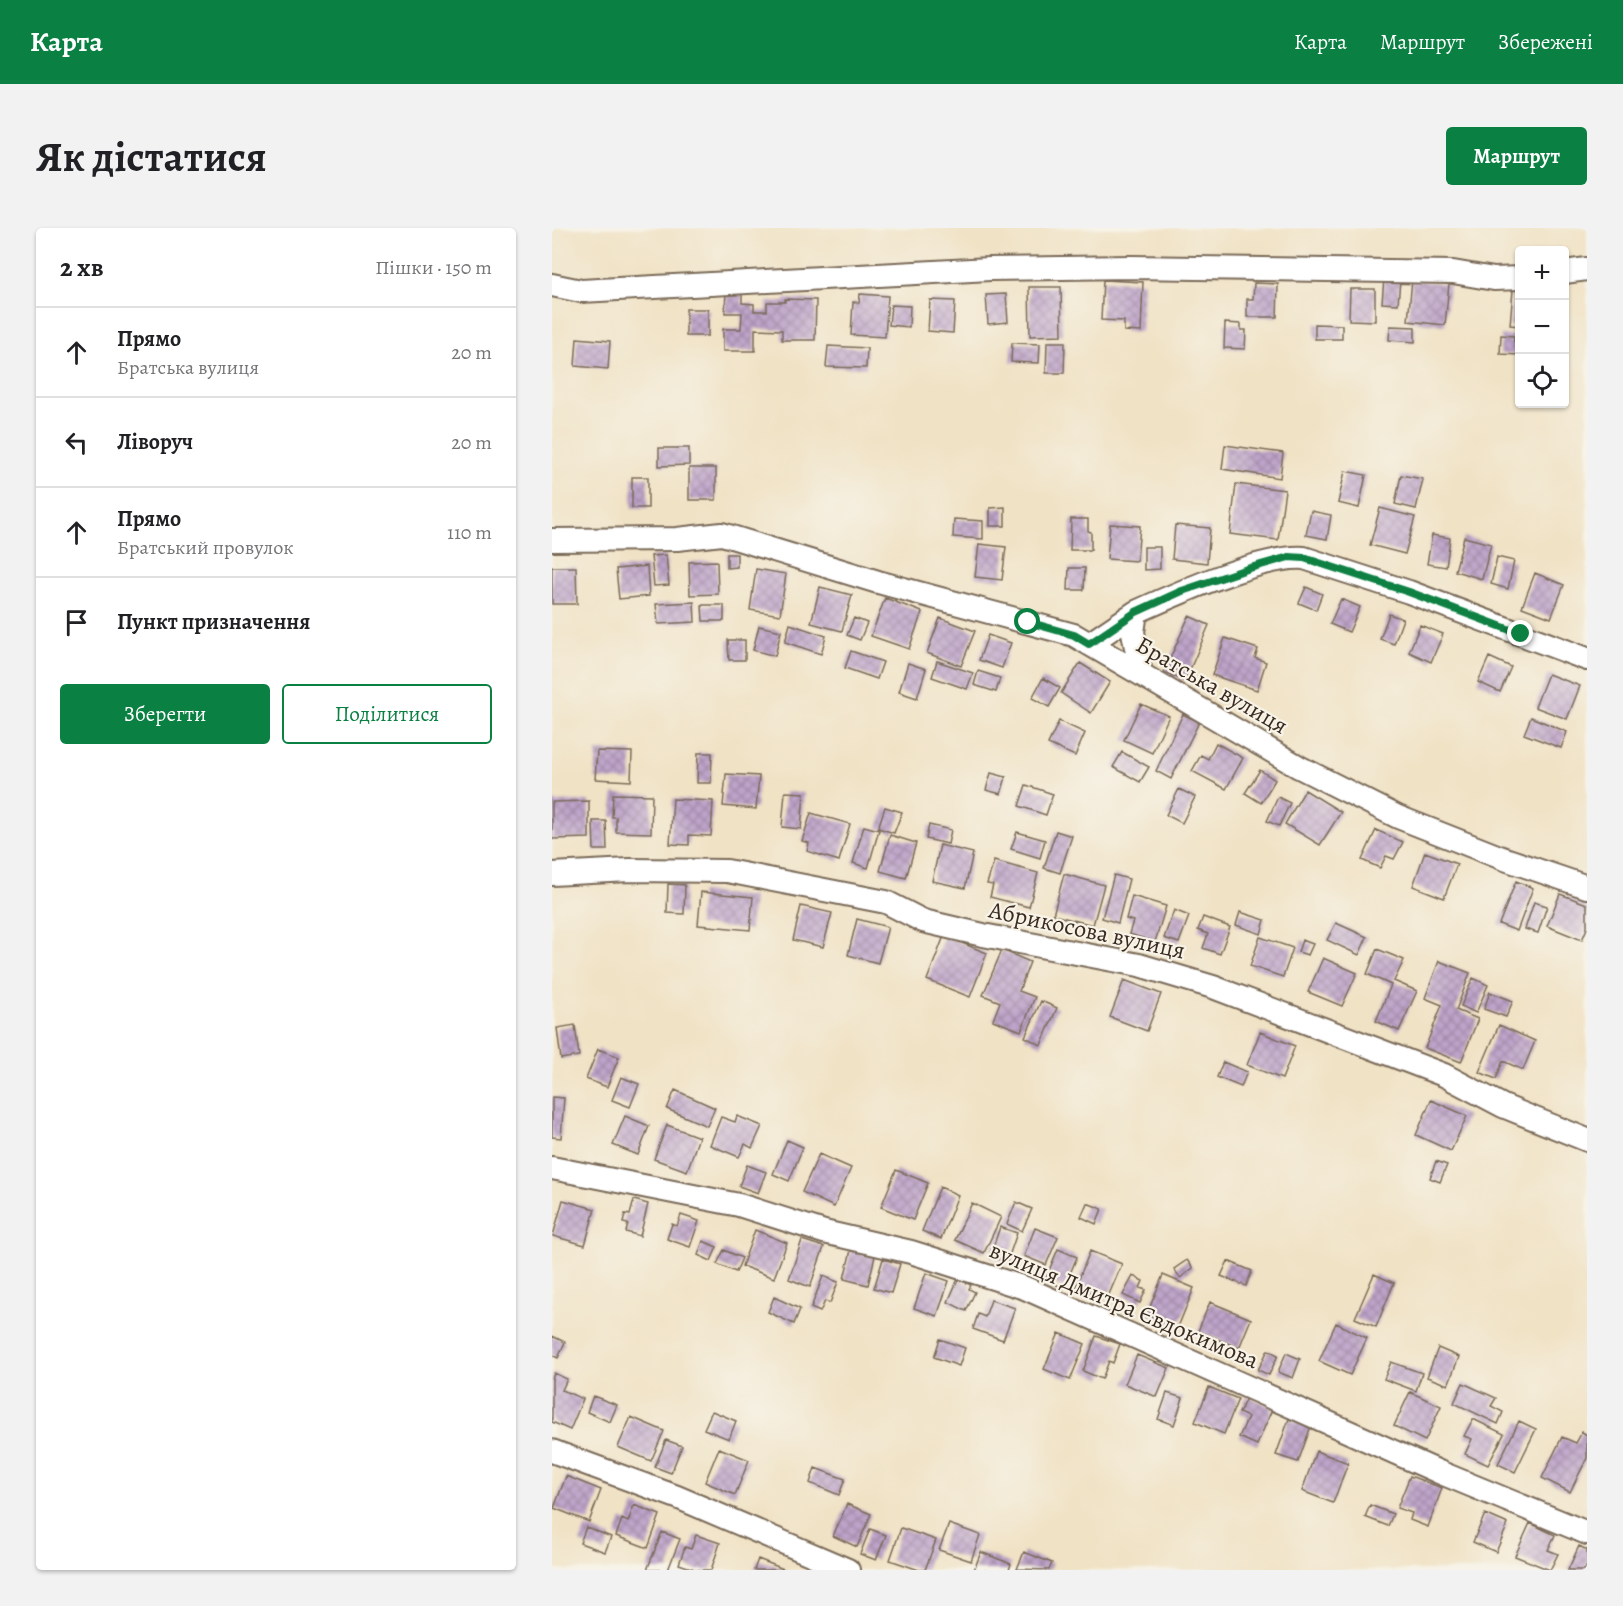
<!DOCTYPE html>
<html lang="uk">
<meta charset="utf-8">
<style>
:root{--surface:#fff;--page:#f2f2f2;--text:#202124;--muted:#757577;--line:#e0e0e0;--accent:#0b8043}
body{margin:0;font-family:Alegreya,serif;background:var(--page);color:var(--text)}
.controls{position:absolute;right:18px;top:18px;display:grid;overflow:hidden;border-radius:6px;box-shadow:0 2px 4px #0004}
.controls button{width:54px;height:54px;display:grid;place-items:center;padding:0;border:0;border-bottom:2px solid var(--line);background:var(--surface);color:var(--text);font:30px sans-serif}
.stop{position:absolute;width:18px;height:18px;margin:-14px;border:4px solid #0b8043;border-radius:50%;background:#fff}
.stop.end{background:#0b8043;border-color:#fff;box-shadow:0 2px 6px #0008}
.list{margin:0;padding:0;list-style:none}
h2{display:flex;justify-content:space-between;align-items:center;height:78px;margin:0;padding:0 24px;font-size:26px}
h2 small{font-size:20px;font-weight:400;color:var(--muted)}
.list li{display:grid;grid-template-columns:39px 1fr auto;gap:18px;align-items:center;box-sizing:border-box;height:90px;padding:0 24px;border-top:2px solid var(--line)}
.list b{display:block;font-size:22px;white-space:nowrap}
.list p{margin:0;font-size:20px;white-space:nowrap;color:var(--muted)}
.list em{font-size:20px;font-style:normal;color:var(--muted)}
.actions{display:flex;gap:12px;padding:18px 24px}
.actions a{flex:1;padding:14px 0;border:2px solid var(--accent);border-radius:6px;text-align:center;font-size:21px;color:var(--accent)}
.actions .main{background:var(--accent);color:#fff}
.icon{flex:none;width:33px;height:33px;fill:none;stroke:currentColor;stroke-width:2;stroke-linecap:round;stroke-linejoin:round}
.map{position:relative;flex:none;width:1035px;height:1342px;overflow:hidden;border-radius:6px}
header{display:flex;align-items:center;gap:36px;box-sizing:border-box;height:84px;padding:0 30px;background:var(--accent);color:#fff}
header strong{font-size:28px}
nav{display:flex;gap:33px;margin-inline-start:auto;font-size:21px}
.intro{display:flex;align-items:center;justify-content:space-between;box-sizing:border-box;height:144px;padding:0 36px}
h1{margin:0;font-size:42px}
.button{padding:15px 27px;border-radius:6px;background:var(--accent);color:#fff;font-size:21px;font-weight:700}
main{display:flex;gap:36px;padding:0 36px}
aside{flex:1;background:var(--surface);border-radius:6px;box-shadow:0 2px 4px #0004}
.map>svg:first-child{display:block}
.building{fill:url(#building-cross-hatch)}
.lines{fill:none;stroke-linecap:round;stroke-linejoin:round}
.minor-casing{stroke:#7a6a58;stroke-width:26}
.minor{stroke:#fff;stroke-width:22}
.route{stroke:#0b8043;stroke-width:8}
.labels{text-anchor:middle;stroke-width:4.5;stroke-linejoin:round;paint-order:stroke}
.street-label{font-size:24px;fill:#3b2a1e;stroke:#f7f3e8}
</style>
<header>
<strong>Карта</strong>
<nav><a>Карта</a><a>Маршрут</a><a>Збережені</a></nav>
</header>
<div class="intro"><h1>Як дістатися</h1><a class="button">Маршрут</a></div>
<main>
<aside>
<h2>2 хв<small>Пішки · 150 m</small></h2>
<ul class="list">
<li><svg class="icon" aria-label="ahead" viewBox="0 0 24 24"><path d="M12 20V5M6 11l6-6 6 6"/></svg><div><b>Прямо</b><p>Братська вулиця</p></div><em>20 m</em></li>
<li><svg class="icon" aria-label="left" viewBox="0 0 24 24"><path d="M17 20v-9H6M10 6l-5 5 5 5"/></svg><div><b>Ліворуч</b></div><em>20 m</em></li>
<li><svg class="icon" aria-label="ahead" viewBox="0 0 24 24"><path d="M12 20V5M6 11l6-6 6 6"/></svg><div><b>Прямо</b><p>Братський провулок</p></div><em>110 m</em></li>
<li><svg class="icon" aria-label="arrive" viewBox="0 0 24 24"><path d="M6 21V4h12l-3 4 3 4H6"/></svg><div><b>Пункт призначення</b></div></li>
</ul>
<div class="actions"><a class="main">Зберегти</a><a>Поділитися</a></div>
</aside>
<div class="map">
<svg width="1035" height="1342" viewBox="0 0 1035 1342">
<defs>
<pattern id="building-cross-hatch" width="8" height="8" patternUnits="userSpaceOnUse" patternTransform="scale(1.5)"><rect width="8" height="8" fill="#bea4ca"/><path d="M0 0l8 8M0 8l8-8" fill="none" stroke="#9c86a3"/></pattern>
</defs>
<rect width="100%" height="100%" fill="#f7f3e8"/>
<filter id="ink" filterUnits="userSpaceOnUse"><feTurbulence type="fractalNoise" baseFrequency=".0167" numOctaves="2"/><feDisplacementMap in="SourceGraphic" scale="12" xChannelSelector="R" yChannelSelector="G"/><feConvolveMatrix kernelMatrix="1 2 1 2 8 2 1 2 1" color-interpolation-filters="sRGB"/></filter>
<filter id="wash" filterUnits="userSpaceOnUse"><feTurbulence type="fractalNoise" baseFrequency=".008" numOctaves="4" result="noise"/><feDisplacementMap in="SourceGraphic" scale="24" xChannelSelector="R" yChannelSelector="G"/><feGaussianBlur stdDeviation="1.35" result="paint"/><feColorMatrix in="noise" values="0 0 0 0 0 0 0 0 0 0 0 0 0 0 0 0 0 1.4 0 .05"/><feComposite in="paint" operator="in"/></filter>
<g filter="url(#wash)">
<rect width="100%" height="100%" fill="#f0e2c5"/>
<g id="blocks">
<!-- building -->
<path class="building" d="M 832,50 L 848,52 L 846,76 L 830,75 Z
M 551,52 L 591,54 L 589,104 L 572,103 L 572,93 L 549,92 Z
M 860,52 L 897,56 L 893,97 L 856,93 Z
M 702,55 L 726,56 L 725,89 L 695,89 L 695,71 L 701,71 Z
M 477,59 L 509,59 L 510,107 L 478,108 Z
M 798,61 L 823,61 L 823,93 L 797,92 Z
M 961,62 L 968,63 L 968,98 L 958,97 Z
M 174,63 L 190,63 L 190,75 L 202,76 L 202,83 L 215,83 L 215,74 L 233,74 L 233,71 L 264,72 L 263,112 L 230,112 L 230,102 L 203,101 L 203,123 L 171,123 L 171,101 L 189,101 L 190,85 L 173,85 Z
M 308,66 L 336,68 L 333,109 L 299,107 L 301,74 L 307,75 Z
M 454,66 L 456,94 L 436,96 L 434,67 Z
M 378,72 L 403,73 L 401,105 L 376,103 Z
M 339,77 L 358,78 L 357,99 L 337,97 Z
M 134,81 L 156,81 L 156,108 L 134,108 Z
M 673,95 L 689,96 L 689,102 L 694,102 L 693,121 L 672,120 Z
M 763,96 L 790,97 L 790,111 L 763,111 Z
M 838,98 L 863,99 L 863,114 L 837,112 Z
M 949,107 L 962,108 L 962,114 L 968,114 L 968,127 L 948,126 Z
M 25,110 L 58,113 L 56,141 L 23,138 Z
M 495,114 L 513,114 L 512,145 L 494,145 Z
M 460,115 L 488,116 L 487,135 L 459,134 Z
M 276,118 L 315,120 L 314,140 L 274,139 Z
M 673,217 L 731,225 L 728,250 L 670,241 Z
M 107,220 L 137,220 L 137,237 L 107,238 Z
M 137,240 L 164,240 L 164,272 L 137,272 Z
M 793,243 L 814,247 L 807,280 L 786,275 Z
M 849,247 L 871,251 L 864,281 L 843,276 Z
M 80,249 L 96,249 L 96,280 L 80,280 Z
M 684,256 L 733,262 L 726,312 L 678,306 Z
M 453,279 L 453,298 L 438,298 L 438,280 Z
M 828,280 L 863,289 L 853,326 L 818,317 Z
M 759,283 L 779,287 L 775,311 L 754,307 Z
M 402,291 L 431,293 L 431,311 L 401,309 Z
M 519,291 L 536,291 L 536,303 L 539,304 L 539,322 L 518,322 Z
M 558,296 L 588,298 L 585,333 L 555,331 Z
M 623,297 L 658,300 L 655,335 L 620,331 Z
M 880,307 L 898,310 L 894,339 L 875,336 Z
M 912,309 L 939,316 L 930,351 L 903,343 Z
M 427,316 L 454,319 L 450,352 L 423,349 Z
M 592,319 L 608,319 L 608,341 L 592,342 Z
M 175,326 L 185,326 L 185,339 L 175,340 Z
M 114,327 L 117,357 L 102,358 L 99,328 Z
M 945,329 L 962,333 L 956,361 L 939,356 Z
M 165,333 L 166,366 L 138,367 L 137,334 Z
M 95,338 L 97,368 L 67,371 L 64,341 Z
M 0,339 L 24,339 L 25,376 L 0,376 Z
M 517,340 L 533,340 L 532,362 L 516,362 Z
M 204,341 L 234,346 L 228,387 L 198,382 Z
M 983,345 L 1012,357 L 999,390 L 970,379 Z
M 268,359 L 300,367 L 290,403 L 259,395 Z
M 754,359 L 770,366 L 764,382 L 747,375 Z
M 333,370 L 370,384 L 357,421 L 319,408 Z
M 789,371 L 808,379 L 797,404 L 778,396 Z
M 142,374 L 143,394 L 106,396 L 104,376 Z
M 150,377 L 172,377 L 172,393 L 151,393 Z
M 837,386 L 851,391 L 842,416 L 828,411 Z
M 637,388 L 657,397 L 633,453 L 612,444 Z
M 302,390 L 315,395 L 308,412 L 295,407 Z
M 388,390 L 423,403 L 409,438 L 375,425 Z
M 238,396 L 274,408 L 269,426 L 233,414 Z
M 868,397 L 891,406 L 879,434 L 857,424 Z
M 207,398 L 229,403 L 223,428 L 201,422 Z
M 436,407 L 459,415 L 450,440 L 427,432 Z
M 673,410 L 706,421 L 703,430 L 714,434 L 705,462 L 660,447 Z
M 176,412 L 193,412 L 193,432 L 177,432 Z
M 299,423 L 331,434 L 325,451 L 293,440 Z
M 937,429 L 959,439 L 948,464 L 926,454 Z
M 385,433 L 421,445 L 415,461 L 380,449 Z
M 356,435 L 374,441 L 365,470 L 347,464 Z
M 528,435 L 558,454 L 539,485 L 509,465 Z
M 426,443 L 448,450 L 444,464 L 422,457 Z
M 996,446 L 1028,458 L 1015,491 L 983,479 Z
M 491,450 L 508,460 L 497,479 L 480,470 Z
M 589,476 L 617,488 L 600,525 L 572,512 Z
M 631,486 L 647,494 L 619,551 L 604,543 Z
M 979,489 L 1015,504 L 1009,520 L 972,506 Z
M 507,493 L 533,505 L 523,528 L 496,516 Z
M 664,515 L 691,530 L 674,561 L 640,543 L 649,527 L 656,531 Z
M 45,523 L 80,524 L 79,553 L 43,551 Z
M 570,524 L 597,539 L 588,554 L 561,539 Z
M 146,525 L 160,525 L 159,555 L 145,555 Z
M 708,542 L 723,552 L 709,575 L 693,565 Z
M 439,545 L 454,549 L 449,566 L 434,562 Z
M 174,546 L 207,548 L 204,581 L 171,578 Z
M 474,557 L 501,566 L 494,587 L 467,578 Z
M 627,561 L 643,569 L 630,595 L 614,587 Z
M 753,562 L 789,584 L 768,617 L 733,596 Z
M 233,564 L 252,565 L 249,601 L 230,599 Z
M 61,566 L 100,567 L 99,605 L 64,604 L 64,589 L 60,589 Z
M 726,569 L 738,575 L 727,598 L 715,593 Z
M 121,571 L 161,573 L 159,608 L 137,607 L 137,617 L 118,616 Z
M 37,573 L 37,610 L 0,611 L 0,574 Z
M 333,579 L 350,584 L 342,605 L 326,600 Z
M 259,585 L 298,596 L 287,633 L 255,623 L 257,615 L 250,613 Z
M 41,593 L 54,593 L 55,622 L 42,622 Z
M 377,597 L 399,602 L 396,616 L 374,611 Z
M 312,598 L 327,602 L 316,640 L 301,635 Z
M 824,602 L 851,614 L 842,631 L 834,628 L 828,640 L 810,632 Z
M 504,603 L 520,608 L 508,645 L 492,640 Z
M 465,604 L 493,612 L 488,630 L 459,621 Z
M 338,607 L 364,615 L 354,650 L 328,643 Z
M 388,617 L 421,625 L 413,660 L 380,653 Z
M 873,624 L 905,636 L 892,670 L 861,658 Z
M 442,633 L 486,645 L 477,679 L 438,669 L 441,657 L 435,656 Z
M 512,646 L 552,657 L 541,697 L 501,687 Z
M 562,647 L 577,651 L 566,695 L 550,690 Z
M 964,653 L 981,660 L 965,703 L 947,696 Z
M 116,656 L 133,657 L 132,686 L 115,685 Z
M 149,664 L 201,669 L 198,702 L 146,697 Z
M 1008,666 L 1035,676 L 1035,700 L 1030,712 L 995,698 Z
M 580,668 L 614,678 L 603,714 L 577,706 L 581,693 L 574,691 Z
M 982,674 L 995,678 L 986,705 L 973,701 Z
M 249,678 L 280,685 L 271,719 L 241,712 Z
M 622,682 L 637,688 L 627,715 L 612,710 Z
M 688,684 L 713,692 L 709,706 L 684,697 Z
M 651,689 L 678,699 L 668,726 L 651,720 L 656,706 L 646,702 Z
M 305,691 L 336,699 L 326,735 L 296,727 Z
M 784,695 L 815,709 L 807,727 L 775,712 Z
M 392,708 L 435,725 L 418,769 L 375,752 Z
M 708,709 L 741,720 L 731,749 L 698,738 Z
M 750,712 L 761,716 L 756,727 L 746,724 Z
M 825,721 L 852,732 L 842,753 L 865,763 L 847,803 L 824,793 L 839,757 L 815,746 Z
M 450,722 L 478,734 L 467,763 L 483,769 L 469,803 L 441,792 L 448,774 L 431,767 Z
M 771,730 L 805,745 L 790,778 L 756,764 Z
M 887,733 L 918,745 L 904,782 L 926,791 L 909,834 L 873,820 L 890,777 L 873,770 Z
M 921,750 L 936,757 L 924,785 L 909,778 Z
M 572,752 L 609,766 L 595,803 L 558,789 Z
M 938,764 L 961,773 L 954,789 L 932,781 Z
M 489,773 L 505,780 L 489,817 L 473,809 Z
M 23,797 L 27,828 L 9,831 L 5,800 Z
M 947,797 L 983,813 L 971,842 L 951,833 L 944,851 L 927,844 Z
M 708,804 L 743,818 L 730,851 L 695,837 Z
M 46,821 L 67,829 L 55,859 L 34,851 Z
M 671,834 L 695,844 L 689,859 L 665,849 Z
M 69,849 L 87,856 L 78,879 L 60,872 Z
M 123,862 L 163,880 L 155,898 L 115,881 Z
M 0,869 L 12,870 L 9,910 L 0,909 Z
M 879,872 L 915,888 L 899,923 L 864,907 Z
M 73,888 L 97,898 L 86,927 L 61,917 Z
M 185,888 L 210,898 L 200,920 L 193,916 L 187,929 L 158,917 L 169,889 L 183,894 Z
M 115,897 L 147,909 L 135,943 L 102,931 Z
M 235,912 L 251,919 L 237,953 L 221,946 Z
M 267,926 L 299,940 L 282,979 L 250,964 Z
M 884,933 L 895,937 L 888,954 L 878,950 Z
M 195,937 L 214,944 L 206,965 L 187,958 Z
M 344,942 L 376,955 L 361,992 L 329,979 Z
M 388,959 L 406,967 L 389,1011 L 370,1003 Z
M 11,972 L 43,981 L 33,1017 L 1,1008 Z
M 82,972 L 96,976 L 88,1008 L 74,1004 L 76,996 L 71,995 L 73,986 L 78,987 Z
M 464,974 L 480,981 L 470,1003 L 455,996 Z
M 420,975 L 449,989 L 432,1025 L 403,1012 Z
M 535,975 L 550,981 L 544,996 L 529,989 Z
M 129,987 L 147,993 L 138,1019 L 115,1011 L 120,996 L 125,998 Z
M 448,999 L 465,1005 L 455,1034 L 438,1028 Z
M 483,1000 L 506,1009 L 494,1037 L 472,1028 Z
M 203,1002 L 235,1015 L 222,1050 L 190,1038 Z
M 250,1012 L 272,1019 L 258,1059 L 237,1051 Z
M 151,1013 L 165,1019 L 159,1033 L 146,1027 Z
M 506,1021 L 525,1029 L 512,1060 L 493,1052 Z
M 172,1022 L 190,1030 L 184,1044 L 165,1036 Z
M 299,1022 L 323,1028 L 316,1057 L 292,1051 Z
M 538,1023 L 570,1036 L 555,1071 L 524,1058 Z
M 331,1031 L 348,1036 L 339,1065 L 322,1060 Z
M 635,1032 L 641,1040 L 628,1050 L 622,1041 Z
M 676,1033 L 700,1043 L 694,1058 L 669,1048 Z
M 374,1045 L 397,1053 L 385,1088 L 362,1080 Z
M 822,1046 L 842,1055 L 824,1099 L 803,1090 Z
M 611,1047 L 642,1060 L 626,1099 L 595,1086 Z
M 271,1048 L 286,1054 L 278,1075 L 273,1073 L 268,1084 L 259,1080 Z
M 581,1048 L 591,1053 L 588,1060 L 594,1062 L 588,1075 L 571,1067 Z
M 406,1051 L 419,1057 L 417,1061 L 423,1064 L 414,1083 L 396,1074 Z
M 222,1069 L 248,1081 L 242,1096 L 216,1084 Z
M 439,1072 L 463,1080 L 451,1112 L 421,1101 L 426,1086 L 433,1089 Z
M 658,1074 L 699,1091 L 687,1120 L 646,1103 Z
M 784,1095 L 815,1110 L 798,1147 L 767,1133 Z
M 507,1105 L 533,1116 L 518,1152 L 492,1141 Z
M 0,1108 L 13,1114 L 6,1130 L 0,1127 Z
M 544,1108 L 568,1116 L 561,1135 L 557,1133 L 550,1151 L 531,1143 Z
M 388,1111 L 413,1120 L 407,1138 L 382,1129 Z
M 886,1120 L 907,1129 L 896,1157 L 875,1149 Z
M 716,1122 L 726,1127 L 717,1147 L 706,1142 Z
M 734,1125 L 748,1131 L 741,1150 L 726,1144 Z
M 585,1127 L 617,1140 L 605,1169 L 573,1156 Z
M 839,1134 L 870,1145 L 864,1163 L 832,1151 Z
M 2,1145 L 15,1151 L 10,1162 L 31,1171 L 18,1202 L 0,1194 L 0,1151 Z
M 911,1155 L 944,1170 L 939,1178 L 951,1184 L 946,1196 L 902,1175 Z
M 657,1159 L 686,1171 L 672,1206 L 643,1194 Z
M 858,1164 L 889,1178 L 873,1213 L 842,1198 Z
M 615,1165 L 631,1170 L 622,1197 L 606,1191 Z
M 41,1168 L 65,1177 L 58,1194 L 35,1184 Z
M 695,1168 L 721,1179 L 705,1217 L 687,1209 L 696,1189 L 687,1185 Z
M 160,1183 L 184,1193 L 177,1211 L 152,1201 Z
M 79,1189 L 112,1203 L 99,1233 L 66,1219 Z
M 737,1191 L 759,1198 L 746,1234 L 724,1227 Z
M 921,1191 L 952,1206 L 936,1237 L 913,1226 L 920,1211 L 912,1208 Z
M 967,1193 L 984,1201 L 963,1244 L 946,1236 Z
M 1030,1204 L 1035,1207 L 1035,1230 L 1018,1264 L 990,1250 L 1010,1209 L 1024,1215 Z
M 114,1212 L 130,1218 L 119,1245 L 103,1239 Z
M 167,1220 L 197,1232 L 183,1267 L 153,1254 Z
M 764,1223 L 796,1235 L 781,1275 L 750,1263 Z
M 263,1240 L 293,1251 L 287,1267 L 258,1255 Z
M 14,1248 L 49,1262 L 37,1294 L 2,1280 Z
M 858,1248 L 890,1260 L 876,1299 L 858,1292 L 860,1285 L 845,1280 Z
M 295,1276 L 319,1286 L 305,1319 L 281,1308 Z
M 82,1277 L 108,1287 L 96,1320 L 64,1308 L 70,1291 L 76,1294 Z
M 818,1277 L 841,1286 L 836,1298 L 813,1289 Z
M 933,1286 L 956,1296 L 944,1324 L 921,1314 Z
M 978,1295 L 1003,1307 L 996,1322 L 1006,1326 L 998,1342 L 963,1328 Z
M 397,1296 L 428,1307 L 419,1333 L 387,1322 Z
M 34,1299 L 59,1309 L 53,1324 L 28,1315 Z
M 349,1300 L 384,1312 L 373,1342 L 367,1342 L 338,1332 Z
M 318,1301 L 334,1307 L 324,1332 L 308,1326 Z
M 110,1304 L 128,1311 L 116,1342 L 95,1342 Z
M 144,1307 L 168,1315 L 159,1342 L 145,1342 L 127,1336 L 133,1319 L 139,1321 Z
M 1027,1318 L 1035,1322 L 1035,1337 L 1033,1342 L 1016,1342 Z
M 429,1324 L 459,1336 L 457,1342 L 422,1342 Z
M 472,1324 L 500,1335 L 497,1342 L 465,1341 Z
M 206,1331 L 234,1342 L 202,1342 Z"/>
</g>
</g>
<g filter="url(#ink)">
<use href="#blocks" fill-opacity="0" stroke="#7a6a58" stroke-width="1.5"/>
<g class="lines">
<defs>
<path id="minor" d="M 1012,44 L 1035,41
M 0,57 L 29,63 L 438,41 L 579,39 L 901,44 L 942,51 L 968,50
M 0,312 L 125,311 L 170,306 L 326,354 L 522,407 L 747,539 L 846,589 L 950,630 L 1035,659
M 537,416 L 584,384
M 589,446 L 581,404 L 584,384 C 624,366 710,327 752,330 L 857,364 L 1035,431
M 0,646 L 78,642 L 175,643 L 334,674 L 371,693 L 431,707 L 587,737 L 661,759 L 892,847 L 951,878 L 1035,912
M 0,940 L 187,977 L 272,1004 L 359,1024 L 473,1060 L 887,1244 L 1035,1305
M 0,1223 L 125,1269 L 296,1342"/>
</defs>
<!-- minor casing -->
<use href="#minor" class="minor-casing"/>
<!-- minor -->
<use href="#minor" class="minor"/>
</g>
</g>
<g class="lines" filter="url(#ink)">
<!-- route -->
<path class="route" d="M 476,394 L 522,407 L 537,416 L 584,384 L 630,363 L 698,340 L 737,329 L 752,330 L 857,364 L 969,406"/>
</g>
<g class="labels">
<!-- street labels -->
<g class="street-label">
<text transform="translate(660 457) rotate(30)" y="8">Братська вулиця</text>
<text transform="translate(535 702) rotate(12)" y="8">Абрикосова вулиця</text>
<text transform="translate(572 1077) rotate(23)" y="8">вулиця Дмитра Євдокимова</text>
</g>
</g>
</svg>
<div class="controls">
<button>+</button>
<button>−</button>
<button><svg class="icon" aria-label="locate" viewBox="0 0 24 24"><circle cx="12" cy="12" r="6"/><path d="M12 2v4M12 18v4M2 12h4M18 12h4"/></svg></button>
</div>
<div class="stop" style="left:476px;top:394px"></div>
<div class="stop end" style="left:969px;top:406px"></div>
</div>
</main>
